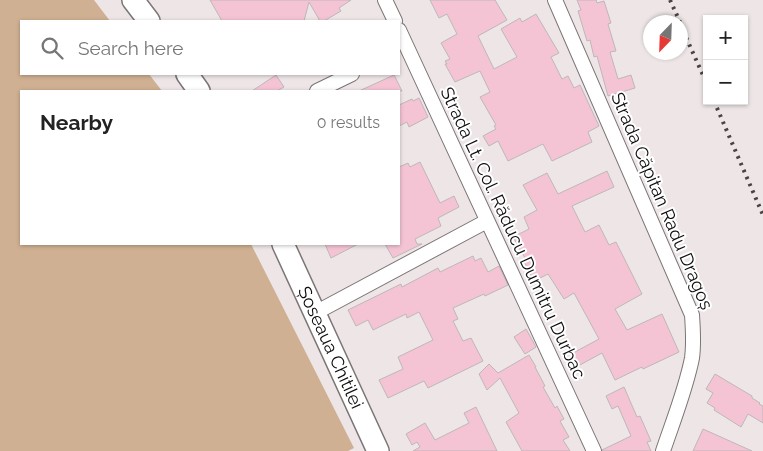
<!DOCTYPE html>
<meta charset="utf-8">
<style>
:root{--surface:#fff;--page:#f2f2f2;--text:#222;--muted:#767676;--line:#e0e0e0}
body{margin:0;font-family:Raleway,sans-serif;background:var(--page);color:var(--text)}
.controls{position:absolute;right:15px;top:15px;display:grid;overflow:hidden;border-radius:0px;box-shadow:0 1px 4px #0004}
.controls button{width:45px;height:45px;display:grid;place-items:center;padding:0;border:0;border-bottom:1px solid var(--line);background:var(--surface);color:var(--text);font:25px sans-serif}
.compass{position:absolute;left:643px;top:15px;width:45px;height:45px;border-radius:50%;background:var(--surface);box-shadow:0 1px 4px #0004;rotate:203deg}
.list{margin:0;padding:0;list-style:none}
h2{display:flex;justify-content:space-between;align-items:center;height:65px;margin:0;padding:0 20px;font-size:21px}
h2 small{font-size:16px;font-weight:400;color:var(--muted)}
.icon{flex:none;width:28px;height:28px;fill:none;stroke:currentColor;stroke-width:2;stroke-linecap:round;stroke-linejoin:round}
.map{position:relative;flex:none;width:763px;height:451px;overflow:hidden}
.search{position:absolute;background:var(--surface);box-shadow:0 1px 4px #0004;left:20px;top:20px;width:380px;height:55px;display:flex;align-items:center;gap:12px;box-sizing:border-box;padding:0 18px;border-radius:0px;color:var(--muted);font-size:19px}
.panel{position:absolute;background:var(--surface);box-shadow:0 1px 4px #0004;left:20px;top:90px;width:380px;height:155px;border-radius:0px}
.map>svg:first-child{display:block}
.green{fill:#cfb092}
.building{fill:#f4c4d4;stroke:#beb7b9}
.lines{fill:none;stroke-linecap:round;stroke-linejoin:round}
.street-casing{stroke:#7c7575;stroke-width:16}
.primary-casing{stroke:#7c7575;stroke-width:24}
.street{stroke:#fff;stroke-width:14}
.primary{stroke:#fff;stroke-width:21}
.rail{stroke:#484444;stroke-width:4;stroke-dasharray:2.5 5;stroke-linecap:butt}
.labels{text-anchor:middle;stroke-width:4;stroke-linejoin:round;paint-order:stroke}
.street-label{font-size:18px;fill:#0d0b0b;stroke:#fff}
</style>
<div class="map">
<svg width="763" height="451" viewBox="0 0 763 451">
<rect width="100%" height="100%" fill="#eee6e6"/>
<!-- green -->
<path class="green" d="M 0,0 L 94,0 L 110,21 L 21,21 L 21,74 L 149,74 L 162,91 L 21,91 L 21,244 L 251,244 L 354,448 L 348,451 L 0,451 Z"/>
<!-- building -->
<path class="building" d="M 210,0 L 351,0 L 339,8 L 341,11 L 324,21 L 320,21 L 309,2 L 304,21 L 222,21 Z
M 430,0 L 495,0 L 507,20 L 478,36 L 494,69 L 517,57 L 501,29 L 520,18 L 522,22 L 536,14 L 559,53 L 551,57 L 562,79 L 568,76 L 574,88 L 580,85 L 599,126 L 588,132 L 592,142 L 552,161 L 543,144 L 508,161 L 498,141 L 489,146 L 483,136 L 496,129 L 494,126 L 496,125 L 480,97 L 490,92 L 480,71 L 455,82 L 445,64 L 447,64 L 445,61 L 450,59 L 441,43 L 457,34 L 447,14 L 439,18 Z
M 577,0 L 596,0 L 597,3 L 604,1 L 611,23 L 608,24 L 616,51 L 610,52 L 618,79 L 631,75 L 635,88 L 608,96 L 597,56 L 594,57 L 590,40 L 587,41 L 578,11 L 581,10 Z
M 276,75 L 284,87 L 277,91 L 252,91 Z
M 394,75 L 402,91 L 359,91 Z
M 419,98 L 428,117 L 409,127 L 407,122 L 399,126 L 399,105 L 412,99 L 413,101 Z
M 420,162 L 440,203 L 454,196 L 459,207 L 438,218 L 441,226 L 415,239 L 417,244 L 422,244 L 393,258 L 385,244 L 399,244 L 399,167 L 408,163 L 410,167 Z
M 607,171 L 614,187 L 572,206 L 585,232 L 599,225 L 609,245 L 616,242 L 642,294 L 615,309 L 627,330 L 662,314 L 679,352 L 643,369 L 642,367 L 615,380 L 602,353 L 578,366 L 571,354 L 599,339 L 574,293 L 564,299 L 548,274 L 534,281 L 523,260 L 525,258 L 513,237 L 529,229 L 524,217 L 537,210 L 523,185 L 547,173 L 558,194 Z
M 325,244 L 358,244 L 331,258 Z
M 473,256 L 475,261 L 481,258 L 488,272 L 499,266 L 508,285 L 485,296 L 484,294 L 453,308 L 458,319 L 453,321 L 463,341 L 471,338 L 483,361 L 428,388 L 424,381 L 388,398 L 379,380 L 403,369 L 398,357 L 433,340 L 419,312 L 407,318 L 406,314 L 373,330 L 368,320 L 356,326 L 348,310 L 401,284 L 402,287 L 438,268 L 440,272 Z
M 526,329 L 536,347 L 525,354 L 514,337 Z
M 529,355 L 536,367 L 535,367 L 545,386 L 543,387 L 555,408 L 557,406 L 564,419 L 560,421 L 569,437 L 563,440 L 570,451 L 522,451 L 506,422 L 519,413 L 500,378 L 487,390 L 479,374 L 489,364 L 498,373 Z
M 715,374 L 752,396 L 752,398 L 760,403 L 759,404 L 763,406 L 763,423 L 748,414 L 741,427 L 714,410 L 715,408 L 707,403 L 713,393 L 706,389 Z
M 624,387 L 637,417 L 640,416 L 651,441 L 647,442 L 651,451 L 603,451 L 602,450 L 631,436 L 618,406 L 612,409 L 606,396 Z
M 476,407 L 497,451 L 413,451 L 420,447 L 417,442 L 412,445 L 406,434 L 425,423 L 435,440 L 469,423 L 464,413 Z
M 703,429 L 752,451 L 693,451 Z"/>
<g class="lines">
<defs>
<path id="street" d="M 385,0 L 395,21
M 555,0 L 692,315 C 693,329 694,344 692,358 C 686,389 673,421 663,451
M 399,30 L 594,451
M 317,91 L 352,74
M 315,313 L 487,221"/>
<g id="primary">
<path d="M 133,0 L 149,21"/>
<path d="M 187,74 L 199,91"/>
<path id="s1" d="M 283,244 L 378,451"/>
</g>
</defs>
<!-- street casing -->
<use href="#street" class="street-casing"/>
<!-- primary casing -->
<use href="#primary" class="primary-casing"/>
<!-- street -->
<use href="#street" class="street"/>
<!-- primary -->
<use href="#primary" class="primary"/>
<!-- rail -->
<path class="rail" d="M 670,0 L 680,22
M 680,24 L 707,84
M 714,101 L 763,215"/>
</g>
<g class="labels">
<!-- street labels -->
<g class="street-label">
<text transform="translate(662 201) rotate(67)" y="6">Strada Căpitan Radu Dragoș</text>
<text transform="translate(513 233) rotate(65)" y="6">Strada Lt. Col. Răducu Dumitru Durbac</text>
<text dy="6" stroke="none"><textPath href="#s1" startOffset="114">Șoseaua Chitilei</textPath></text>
</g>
</g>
</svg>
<div class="controls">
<button>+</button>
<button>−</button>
</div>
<svg class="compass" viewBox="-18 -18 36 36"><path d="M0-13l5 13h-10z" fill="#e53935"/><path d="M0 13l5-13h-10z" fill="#767676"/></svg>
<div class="search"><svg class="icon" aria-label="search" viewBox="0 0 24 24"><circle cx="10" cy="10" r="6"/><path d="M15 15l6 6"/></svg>Search here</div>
<section class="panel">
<h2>Nearby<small>0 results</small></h2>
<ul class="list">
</ul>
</section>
</div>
